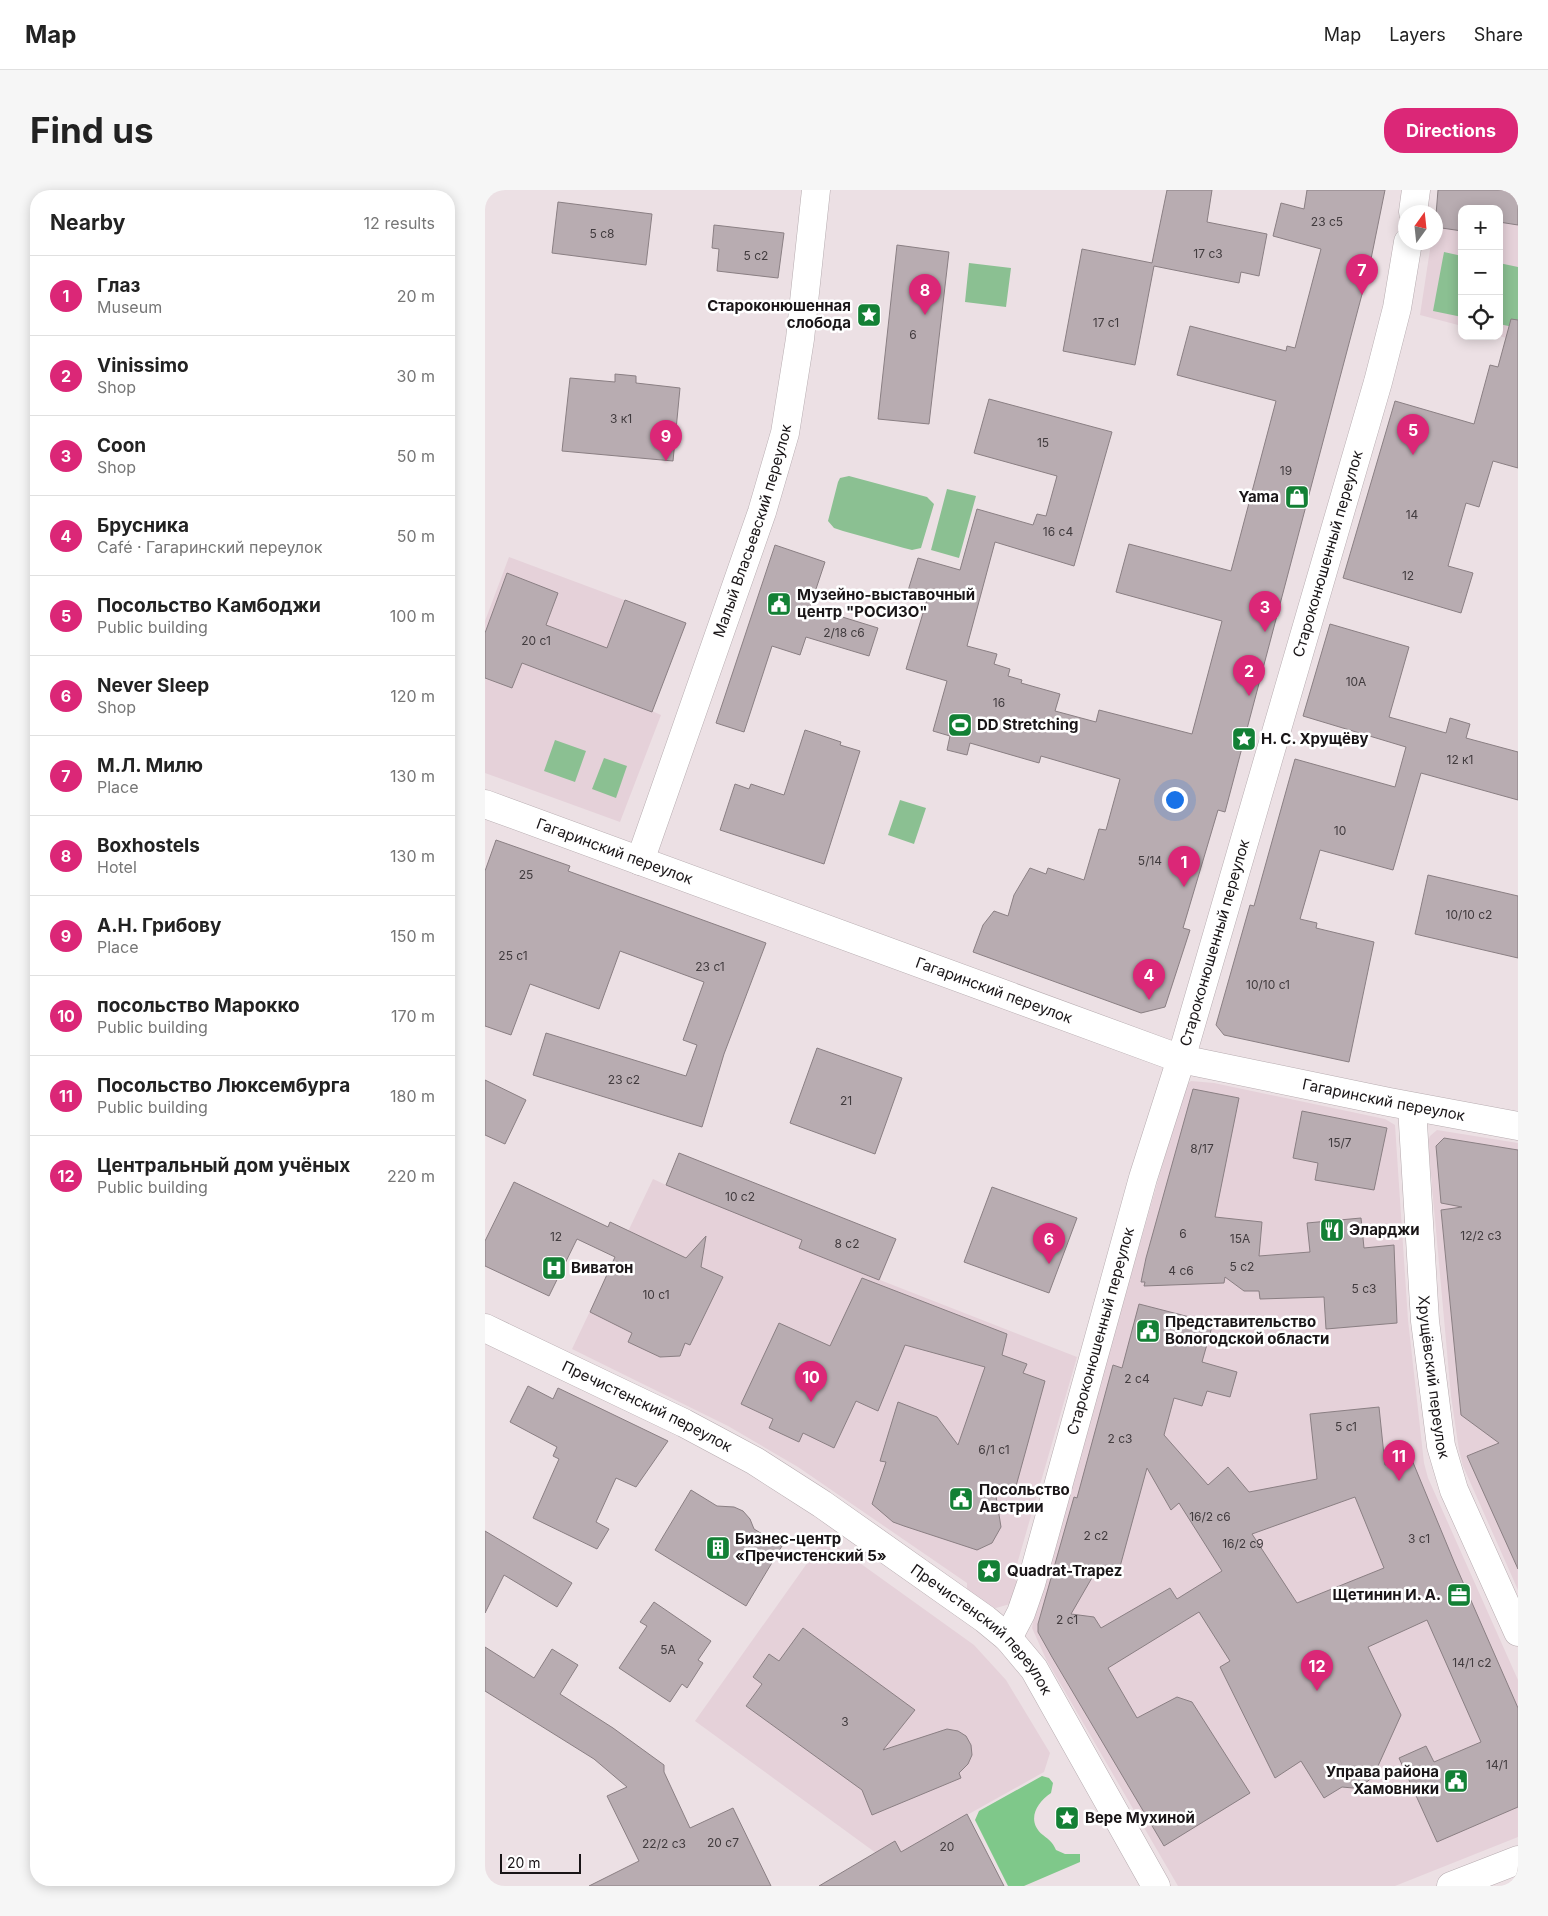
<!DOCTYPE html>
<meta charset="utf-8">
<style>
:root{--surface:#fff;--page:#f6f6f6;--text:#222;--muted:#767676;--line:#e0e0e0;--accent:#db2777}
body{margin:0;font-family:Inter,sans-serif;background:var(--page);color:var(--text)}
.controls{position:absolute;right:15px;top:15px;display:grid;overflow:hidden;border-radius:10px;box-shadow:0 2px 12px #0003}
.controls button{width:45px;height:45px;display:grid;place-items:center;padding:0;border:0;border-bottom:1px solid var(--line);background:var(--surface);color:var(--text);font:25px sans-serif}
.compass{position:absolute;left:913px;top:15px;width:45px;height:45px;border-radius:50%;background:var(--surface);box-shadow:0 2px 12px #0003;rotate:15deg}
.scale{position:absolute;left:15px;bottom:12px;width:81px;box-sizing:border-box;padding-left:5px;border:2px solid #191517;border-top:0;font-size:14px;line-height:18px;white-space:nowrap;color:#191517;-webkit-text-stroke:4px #fff;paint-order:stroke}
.you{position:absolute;left:689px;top:609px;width:18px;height:18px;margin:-12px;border:4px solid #fff;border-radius:50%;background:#1a73e8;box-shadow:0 0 0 8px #1a73e833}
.badge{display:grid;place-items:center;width:32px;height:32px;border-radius:50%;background:var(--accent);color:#fff;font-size:16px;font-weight:700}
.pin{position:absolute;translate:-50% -41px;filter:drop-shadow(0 1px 2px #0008)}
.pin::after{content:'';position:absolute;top:26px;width:18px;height:15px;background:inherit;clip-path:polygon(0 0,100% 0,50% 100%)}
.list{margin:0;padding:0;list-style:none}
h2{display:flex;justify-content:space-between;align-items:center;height:65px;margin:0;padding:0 20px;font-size:21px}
h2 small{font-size:16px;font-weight:400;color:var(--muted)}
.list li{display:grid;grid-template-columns:32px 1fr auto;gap:15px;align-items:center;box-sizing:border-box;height:80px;padding:0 20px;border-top:1px solid var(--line)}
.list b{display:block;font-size:19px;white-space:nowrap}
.list p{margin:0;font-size:16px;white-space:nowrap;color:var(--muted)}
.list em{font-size:16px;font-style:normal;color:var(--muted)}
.icon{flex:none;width:28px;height:28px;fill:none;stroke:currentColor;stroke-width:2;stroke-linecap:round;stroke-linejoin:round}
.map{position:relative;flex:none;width:1033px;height:1696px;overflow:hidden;border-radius:20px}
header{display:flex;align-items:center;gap:30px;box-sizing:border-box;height:70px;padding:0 25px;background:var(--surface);border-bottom:1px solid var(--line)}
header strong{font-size:24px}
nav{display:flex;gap:28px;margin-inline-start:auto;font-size:18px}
.intro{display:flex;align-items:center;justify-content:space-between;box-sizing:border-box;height:120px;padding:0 30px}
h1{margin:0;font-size:35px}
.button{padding:12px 22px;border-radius:20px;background:var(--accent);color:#fff;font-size:18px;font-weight:700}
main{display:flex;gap:30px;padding:0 30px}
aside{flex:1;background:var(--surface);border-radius:20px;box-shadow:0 2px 12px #0003}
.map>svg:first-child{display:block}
.built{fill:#e5d1d9}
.green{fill:#8bc092}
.forest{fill:#7fc88a}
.building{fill:#b8acb1;stroke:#8a7f83;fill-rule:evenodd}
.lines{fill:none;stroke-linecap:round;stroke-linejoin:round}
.minor-casing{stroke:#b7acb0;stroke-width:29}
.major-casing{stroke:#b7acb0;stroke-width:29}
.minor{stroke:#fff;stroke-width:28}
.major{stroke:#fff;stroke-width:28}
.labels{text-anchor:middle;stroke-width:5;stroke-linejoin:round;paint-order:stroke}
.number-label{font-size:12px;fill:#413b3e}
.poi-label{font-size:15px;font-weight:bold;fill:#191517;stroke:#fff;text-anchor:start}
.street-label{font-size:15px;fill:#191517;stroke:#fff}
</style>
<header>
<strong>Map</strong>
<nav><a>Map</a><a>Layers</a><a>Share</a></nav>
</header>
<div class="intro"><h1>Find us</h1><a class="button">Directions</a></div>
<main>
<aside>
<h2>Nearby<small>12 results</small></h2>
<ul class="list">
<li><span class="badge">1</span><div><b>Глаз</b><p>Museum</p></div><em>20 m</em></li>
<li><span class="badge">2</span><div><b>Vinissimo</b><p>Shop</p></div><em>30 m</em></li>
<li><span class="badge">3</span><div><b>Coon</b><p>Shop</p></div><em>50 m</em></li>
<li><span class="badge">4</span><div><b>Брусника</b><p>Café · Гагаринский переулок</p></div><em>50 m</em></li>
<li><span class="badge">5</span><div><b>Посольство Камбоджи</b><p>Public building</p></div><em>100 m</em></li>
<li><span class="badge">6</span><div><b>Never Sleep</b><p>Shop</p></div><em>120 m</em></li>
<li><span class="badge">7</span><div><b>М.Л. Милю</b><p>Place</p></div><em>130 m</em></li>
<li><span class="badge">8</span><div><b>Boxhostels</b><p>Hotel</p></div><em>130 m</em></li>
<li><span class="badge">9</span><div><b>А.Н. Грибову</b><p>Place</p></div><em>150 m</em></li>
<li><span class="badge">10</span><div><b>посольство Марокко</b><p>Public building</p></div><em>170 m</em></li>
<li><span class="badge">11</span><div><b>Посольство Люксембурга</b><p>Public building</p></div><em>180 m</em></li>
<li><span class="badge">12</span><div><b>Центральный дом учёных</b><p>Public building</p></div><em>220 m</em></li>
</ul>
</aside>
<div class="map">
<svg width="1033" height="1696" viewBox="0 0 1033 1696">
<rect width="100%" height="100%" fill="#ece0e4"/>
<!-- built -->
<path class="built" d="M 953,0 L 1033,0 L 1033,151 L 1014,146 L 1014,19 L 977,19 L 977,136 L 935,125 L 946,53 L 951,52 Z
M 24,367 L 201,433 L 167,521 L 176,525 L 135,632 L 0,583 L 0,431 Z
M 706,891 L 729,893 L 900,929 L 910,935 L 923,1130 L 939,1273 L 943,1288 L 1033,1490 L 1033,1647 L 910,1696 L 693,1696 L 561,1469 L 547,1438 L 550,1421 L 700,896 Z
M 952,940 L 1033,953 L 1033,1400 L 978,1276 L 974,1260 L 966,1206 L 943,952 L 945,946 Z
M 194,963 L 411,1049 L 395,1090 L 592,1167 L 528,1388 L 537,1395 L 525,1414 L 511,1418 L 501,1416 L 482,1402 L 482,1393 L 313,1277 L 243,1236 L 87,1159 L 168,989 L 181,995 Z
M 340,1348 L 489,1455 L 521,1490 L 565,1563 L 559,1582 L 416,1662 L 391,1663 L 210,1531 Z"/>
<!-- green -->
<path class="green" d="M 959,62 L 977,66 L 977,127 L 948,121 Z
M 484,73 L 526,78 L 521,117 L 480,112 Z
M 1014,73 L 1033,77 L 1033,138 L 1014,134 Z
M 364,286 L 442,307 L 449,314 L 436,358 L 427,360 L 419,358 L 358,341 L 349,338 L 343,331 L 353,292 L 355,288 Z
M 462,299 L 491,306 L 474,368 L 446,360 Z
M 70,550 L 101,561 L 90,592 L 59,581 Z
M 119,568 L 142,576 L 131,608 L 107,599 Z
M 415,610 L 441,618 L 429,654 L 403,645 Z"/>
<!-- forest -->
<path class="forest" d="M 557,1586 L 564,1588 L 568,1593 L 566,1603 C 551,1613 541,1631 558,1645 C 565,1651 567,1651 571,1660 L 580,1664 L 595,1664 L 595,1672 L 539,1696 L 523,1696 L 490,1630 L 494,1621 Z"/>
<!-- building -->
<path class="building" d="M 682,0 L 727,0 L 722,32 L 782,44 L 774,86 L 756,82 L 754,93 L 669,76 L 650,175 L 578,161 L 597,59 L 667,73 Z
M 822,0 L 900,0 L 885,74 L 740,622 L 733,620 L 698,738 L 705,740 L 680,817 L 656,823 L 488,762 L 498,735 L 509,721 L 523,726 L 529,705 L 545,678 L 561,684 L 563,678 L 599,690 L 614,639 L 621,640 L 635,589 L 556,566 L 554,573 L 485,553 L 482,565 L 462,560 L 465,546 L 448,541 L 462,491 L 421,479 L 442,410 L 422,404 L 433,368 L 475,380 L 492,319 L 548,335 L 552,324 L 561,326 L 572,286 L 489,263 L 504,209 L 627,242 L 589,376 L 510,352 L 482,456 L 512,464 L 509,474 L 525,479 L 523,486 L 537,490 L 536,493 L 575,504 L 570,521 L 611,532 L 614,520 L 707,544 L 737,431 L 631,402 L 644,354 L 746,381 L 791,211 L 692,185 L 705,136 L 801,161 L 802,156 L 810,158 L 836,59 L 788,46 L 796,13 L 819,19 Z
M 953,0 L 1033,0 L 1033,35 L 1014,32 L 1014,19 L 977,19 L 977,41 L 950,37 Z
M 73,12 L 167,24 L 161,75 L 67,63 Z
M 229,35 L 299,43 L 293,88 L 232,81 L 234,59 L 227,58 Z
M 412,55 L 464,62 L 444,234 L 393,229 Z
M 1026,129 L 1033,130 L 1033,278 L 1008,271 L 994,317 L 981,313 L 963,376 L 988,383 L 976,423 L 858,388 L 910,211 L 989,234 L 1005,175 L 1013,177 Z
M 130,184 L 151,186 L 151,193 L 195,198 L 188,271 L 77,261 L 85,188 L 130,192 Z
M 290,355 L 340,372 L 325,417 L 393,438 L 384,466 L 321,447 L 315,465 L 287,456 L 259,542 L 231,533 Z
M 22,383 L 73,403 L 61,435 L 122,458 L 140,410 L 201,433 L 167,522 L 37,473 L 27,498 L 0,488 L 0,443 Z
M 845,434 L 924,457 L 904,527 L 961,543 L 965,528 L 985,534 L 981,548 L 1033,562 L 1033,610 L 936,583 L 908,680 L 835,660 L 815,729 L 832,733 L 831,738 L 889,752 L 864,872 L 739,845 L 731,835 L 765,715 L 769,716 L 810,569 L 910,597 L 921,557 L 818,526 Z
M 320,540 L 356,552 L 355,555 L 375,561 L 339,674 L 235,640 L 250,594 L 264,599 L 266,594 L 299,605 Z
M 11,650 L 85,676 L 83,681 L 281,753 L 239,864 L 217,937 L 48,885 L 61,843 L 201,886 L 212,855 L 198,850 L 219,792 L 135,761 L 114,819 L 45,794 L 26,845 L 0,836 L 0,681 Z
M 943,685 L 1033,706 L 1033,768 L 930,744 Z
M 332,858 L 417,888 L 390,964 L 305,933 Z
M 0,890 L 41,910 L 20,954 L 0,945 Z
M 708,899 L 754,908 L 730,1027 L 777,1032 L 774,1066 L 825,1062 L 822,1033 L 876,1028 L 879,1058 L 909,1055 L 912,1133 L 841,1139 L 839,1107 L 775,1109 L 774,1101 L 759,1101 L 740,1087 L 739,1093 L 659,1096 L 660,1092 L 656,1092 L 661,1068 Z
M 817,921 L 902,938 L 889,1000 L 830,990 L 833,973 L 808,968 Z
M 959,948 L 1033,960 L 1033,1379 L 982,1266 L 1014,1253 L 976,1225 L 956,1020 L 977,1017 L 956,1013 L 951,956 Z
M 194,963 L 411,1049 L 394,1090 L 314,1058 L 317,1050 L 181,995 Z
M 29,992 L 123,1037 L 125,1032 L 201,1068 L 221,1046 L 216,1077 L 238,1087 L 205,1155 L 200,1153 L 195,1166 L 175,1167 L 143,1152 L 147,1143 L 105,1122 L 130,1067 L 92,1049 L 64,1106 L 0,1076 L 0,1051 Z
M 507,997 L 592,1028 L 564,1103 L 479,1072 Z
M 377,1088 L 522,1144 L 517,1165 L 542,1174 L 538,1183 L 560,1191 L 528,1307 L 510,1300 L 516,1337 L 507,1353 L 492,1360 L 419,1336 L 408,1332 L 387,1314 L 401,1272 L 395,1271 L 413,1212 L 452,1227 L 473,1255 L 500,1177 L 420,1155 L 393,1221 L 371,1211 L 349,1258 L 318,1243 L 314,1252 L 284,1238 L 288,1229 L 256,1214 L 294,1133 L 345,1156 Z
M 654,1114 L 728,1133 L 717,1172 L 752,1182 L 745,1207 L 722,1201 L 717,1216 L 689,1208 L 679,1245 L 723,1295 L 743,1277 L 764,1302 L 832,1289 L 825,1224 L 894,1217 L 900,1275 L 927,1270 L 970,1374 L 1033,1518 L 1033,1617 L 952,1652 L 914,1568 L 941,1556 L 949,1572 L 996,1552 L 942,1430 L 883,1457 L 916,1525 L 888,1587 L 879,1594 L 868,1598 L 857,1597 L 839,1608 L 816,1571 L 790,1588 L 735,1477 L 745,1471 L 714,1422 L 623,1478 L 652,1528 L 692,1507 L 707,1512 L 765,1603 L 679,1656 L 567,1467 L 553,1442 L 553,1434 L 589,1307 L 592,1308 L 628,1175 L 637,1178 ZM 662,1278 L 686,1320 L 694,1313 L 737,1381 L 692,1409 L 685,1398 L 616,1438 L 609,1427 L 586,1424 L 608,1386 L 611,1378 L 633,1384 ZM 870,1307 L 899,1378 L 812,1413 L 767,1344 Z
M 43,1196 L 68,1209 L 73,1198 L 183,1251 L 151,1297 L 131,1288 L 111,1332 L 124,1339 L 112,1359 L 48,1328 L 74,1269 L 68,1266 L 72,1257 L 25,1232 Z
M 206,1300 L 232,1316 L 249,1317 L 258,1321 L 265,1329 L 269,1339 L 297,1356 L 261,1416 L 170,1360 Z
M 0,1341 L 87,1393 L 72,1417 L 19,1385 L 0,1423 Z
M 169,1412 L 226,1451 L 213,1470 L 218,1473 L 202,1498 L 197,1494 L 185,1512 L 134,1478 L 162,1436 L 155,1432 Z
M 318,1438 L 430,1520 L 398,1560 L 462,1539 L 473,1541 L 481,1546 L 486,1555 L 487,1565 L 483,1574 L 474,1583 L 476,1588 L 387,1625 L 377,1600 L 261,1516 L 277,1494 L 268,1487 L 284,1464 L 294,1471 Z
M 0,1457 L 49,1488 L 67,1459 L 93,1475 L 75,1504 L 128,1538 L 179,1575 L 179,1582 L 205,1638 L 248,1618 L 286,1696 L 104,1696 L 154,1671 L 122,1606 L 142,1597 L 109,1569 L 0,1501 Z
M 482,1624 L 519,1696 L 334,1696 L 410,1651 L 416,1662 Z"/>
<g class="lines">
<defs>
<g id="minor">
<path d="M 928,22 L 931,0"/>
<path id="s1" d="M 0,614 L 696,869 L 904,912 L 1033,936"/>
<path id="s2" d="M 155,671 L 277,322 L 300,243 L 315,149 L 331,0"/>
<path id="s3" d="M 927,917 L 940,1131 L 956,1256 L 969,1300 L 1033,1442"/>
<path id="s4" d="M 0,1138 L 199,1233 L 270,1271 L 337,1314 L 500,1429 L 523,1448 L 549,1479 L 671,1696"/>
<path id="s5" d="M 523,1448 L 536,1423 L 546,1394 L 658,988 L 696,869 L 893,192 L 912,118 L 923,52"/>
</g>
<path id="major" d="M 966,1696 L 1033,1670"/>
</defs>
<!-- minor casing -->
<use href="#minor" class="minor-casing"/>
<!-- major casing -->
<use href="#major" class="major-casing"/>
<!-- minor -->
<use href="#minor" class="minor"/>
<!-- major -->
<use href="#major" class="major"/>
</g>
<!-- icons -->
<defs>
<symbol id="sight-square" viewBox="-11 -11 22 22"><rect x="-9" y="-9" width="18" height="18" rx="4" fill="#138035" stroke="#fff"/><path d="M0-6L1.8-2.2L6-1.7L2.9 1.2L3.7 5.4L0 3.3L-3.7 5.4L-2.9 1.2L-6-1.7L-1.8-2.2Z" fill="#fff"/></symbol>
<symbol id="shop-square" viewBox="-11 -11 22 22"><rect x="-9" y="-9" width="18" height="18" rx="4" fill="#138035" stroke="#fff"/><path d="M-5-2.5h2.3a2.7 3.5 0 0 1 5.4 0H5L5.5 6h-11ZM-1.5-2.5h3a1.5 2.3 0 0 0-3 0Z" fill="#fff"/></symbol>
<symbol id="civic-square" viewBox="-11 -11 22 22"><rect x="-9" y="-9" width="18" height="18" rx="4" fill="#138035" stroke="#fff"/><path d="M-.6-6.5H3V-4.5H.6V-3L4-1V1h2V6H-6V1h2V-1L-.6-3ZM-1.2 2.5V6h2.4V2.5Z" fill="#fff"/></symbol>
<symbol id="stadium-square" viewBox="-11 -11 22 22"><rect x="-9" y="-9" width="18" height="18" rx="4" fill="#138035" stroke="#fff"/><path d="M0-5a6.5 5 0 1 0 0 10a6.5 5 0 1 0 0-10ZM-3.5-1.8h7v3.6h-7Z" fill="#fff"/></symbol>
<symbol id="restaurant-square" viewBox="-11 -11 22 22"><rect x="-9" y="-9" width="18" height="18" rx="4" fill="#138035" stroke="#fff"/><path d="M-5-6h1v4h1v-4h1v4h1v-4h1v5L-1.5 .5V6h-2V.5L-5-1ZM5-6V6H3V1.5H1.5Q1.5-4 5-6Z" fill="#fff"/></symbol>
<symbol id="hospital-square" viewBox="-11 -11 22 22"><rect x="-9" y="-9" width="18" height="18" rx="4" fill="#138035" stroke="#fff"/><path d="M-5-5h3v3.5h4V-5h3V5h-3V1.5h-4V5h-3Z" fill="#fff"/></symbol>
<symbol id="building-square" viewBox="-11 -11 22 22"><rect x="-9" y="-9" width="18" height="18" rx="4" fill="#138035" stroke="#fff"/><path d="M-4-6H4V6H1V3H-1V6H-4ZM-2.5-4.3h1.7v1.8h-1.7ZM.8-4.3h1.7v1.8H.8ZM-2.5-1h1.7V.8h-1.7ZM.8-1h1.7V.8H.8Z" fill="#fff"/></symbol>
<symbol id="office-square" viewBox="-11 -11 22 22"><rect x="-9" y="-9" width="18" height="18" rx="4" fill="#138035" stroke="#fff"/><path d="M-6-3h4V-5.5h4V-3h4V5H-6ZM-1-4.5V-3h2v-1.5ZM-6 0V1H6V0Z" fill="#fff"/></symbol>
</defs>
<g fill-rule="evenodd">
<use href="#sight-square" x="370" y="111" width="28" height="28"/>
<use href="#shop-square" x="798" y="293" width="28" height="28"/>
<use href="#civic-square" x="280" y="400" width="28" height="28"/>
<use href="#stadium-square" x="461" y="521" width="28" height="28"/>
<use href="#sight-square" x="745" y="535" width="28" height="28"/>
<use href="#restaurant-square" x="833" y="1026" width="28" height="28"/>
<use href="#hospital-square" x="55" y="1064" width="28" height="28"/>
<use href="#civic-square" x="649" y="1127" width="28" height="28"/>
<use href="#civic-square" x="462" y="1295" width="28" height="28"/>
<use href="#building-square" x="219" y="1344" width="28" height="28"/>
<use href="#sight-square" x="490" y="1367" width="28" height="28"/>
<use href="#office-square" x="960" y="1391" width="28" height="28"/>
<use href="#civic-square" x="957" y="1577" width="28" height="28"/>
<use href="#sight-square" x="568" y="1614" width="28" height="28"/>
</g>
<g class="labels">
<!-- number labels -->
<g class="number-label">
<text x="842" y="36">23 с5</text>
<text x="117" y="48">5 с8</text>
<text x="723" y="68">17 с3</text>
<text x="271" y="70">5 с2</text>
<text x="621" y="137">17 с1</text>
<text x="428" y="149">6</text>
<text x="136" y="233">3 к1</text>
<text x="558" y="257">15</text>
<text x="801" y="285">19</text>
<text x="927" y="329">14</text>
<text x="573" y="346">16 с4</text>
<text x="923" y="390">12</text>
<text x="359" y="447">2/18 с6</text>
<text x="51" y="455">20 с1</text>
<text x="871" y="496">10А</text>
<text x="514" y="517">16</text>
<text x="975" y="574">12 к1</text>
<text x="855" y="645">10</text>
<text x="665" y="675">5/14</text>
<text x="41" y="689">25</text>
<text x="984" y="729">10/10 с2</text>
<text x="28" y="770">25 с1</text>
<text x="225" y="781">23 с1</text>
<text x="783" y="799">10/10 с1</text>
<text x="139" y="894">23 с2</text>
<text x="361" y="915">21</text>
<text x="855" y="957">15/7</text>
<text x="717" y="963">8/17</text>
<text x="255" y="1011">10 с2</text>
<text x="698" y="1048">6</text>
<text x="996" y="1050">12/2 с3</text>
<text x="71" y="1051">12</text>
<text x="755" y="1053">15А</text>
<text x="362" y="1058">8 с2</text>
<text x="757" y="1081">5 с2</text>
<text x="696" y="1085">4 с6</text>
<text x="879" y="1103">5 с3</text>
<text x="171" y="1109">10 с1</text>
<text x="652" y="1193">2 с4</text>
<text x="861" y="1241">5 с1</text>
<text x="635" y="1253">2 с3</text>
<text x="509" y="1264">6/1 с1</text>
<text x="725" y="1331">16/2 с6</text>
<text x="611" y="1350">2 с2</text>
<text x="934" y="1353">3 с1</text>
<text x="758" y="1358">16/2 с9</text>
<text x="582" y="1434">2 с1</text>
<text x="183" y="1464">5А</text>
<text x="987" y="1477">14/1 с2</text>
<text x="360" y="1536">3</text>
<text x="1012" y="1579">14/1</text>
<text x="238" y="1657">20 с7</text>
<text x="179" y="1658">22/2 с3</text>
<text x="462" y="1661">20</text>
</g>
<!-- poi labels -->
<g class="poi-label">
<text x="366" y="121" text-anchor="end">Староконюшенная<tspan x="366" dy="17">слобода</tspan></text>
<text x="794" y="312" text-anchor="end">Yama</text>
<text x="312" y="410">Музейно-выставочный<tspan x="312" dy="17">центр "РОСИЗО"</tspan></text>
<text x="492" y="540">DD Stretching</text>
<text x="776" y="554">Н. С. Хрущёву</text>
<text x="864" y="1045">Эларджи</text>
<text x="86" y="1083">Виватон</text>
<text x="680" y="1137">Представительство<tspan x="680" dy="17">Вологодской области</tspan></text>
<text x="494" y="1305">Посольство<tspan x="494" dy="17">Австрии</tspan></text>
<text x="250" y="1354">Бизнес-центр<tspan x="250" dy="17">«Пречистенский 5»</tspan></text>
<text x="522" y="1386">Quadrat-Trapez</text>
<text x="956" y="1410" text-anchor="end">Щетинин И. А.</text>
<text x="954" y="1587" text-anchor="end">Управа района<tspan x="954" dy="17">Хамовники</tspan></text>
<text x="600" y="1633">Вере Мухиной</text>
</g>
<!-- street labels -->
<g class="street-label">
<text dy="5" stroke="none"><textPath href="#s2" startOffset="349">Малый Власьевский переулок</textPath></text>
<text dy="5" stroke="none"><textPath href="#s5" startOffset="1131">Староконюшенный переулок</textPath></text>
<text dy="5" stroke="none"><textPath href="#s1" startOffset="138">Гагаринский переулок</textPath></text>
<text dy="5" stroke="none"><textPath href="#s5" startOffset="726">Староконюшенный переулок</textPath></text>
<text dy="5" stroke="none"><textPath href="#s1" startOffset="542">Гагаринский переулок</textPath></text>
<text dy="5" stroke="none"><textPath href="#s1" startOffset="948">Гагаринский переулок</textPath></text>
<text dy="5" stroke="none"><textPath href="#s5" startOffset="321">Староконюшенный переулок</textPath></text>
<text dy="5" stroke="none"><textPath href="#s3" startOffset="271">Хрущёвский переулок</textPath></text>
<text dy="5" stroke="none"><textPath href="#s4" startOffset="180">Пречистенский переулок</textPath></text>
<text dy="5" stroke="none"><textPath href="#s4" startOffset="585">Пречистенский переулок</textPath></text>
</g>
</g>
</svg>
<div class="controls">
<button>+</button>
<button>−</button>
<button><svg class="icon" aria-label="locate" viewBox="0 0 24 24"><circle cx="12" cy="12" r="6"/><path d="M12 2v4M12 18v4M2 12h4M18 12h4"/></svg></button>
</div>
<svg class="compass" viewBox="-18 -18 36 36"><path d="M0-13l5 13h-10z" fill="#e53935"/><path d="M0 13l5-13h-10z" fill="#767676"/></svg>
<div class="scale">20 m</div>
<div class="you"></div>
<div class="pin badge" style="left:699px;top:697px">1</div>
<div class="pin badge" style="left:764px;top:506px">2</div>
<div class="pin badge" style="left:780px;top:442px">3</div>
<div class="pin badge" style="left:664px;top:810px">4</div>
<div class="pin badge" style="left:928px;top:265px">5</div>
<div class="pin badge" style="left:564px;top:1074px">6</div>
<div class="pin badge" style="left:877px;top:105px">7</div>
<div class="pin badge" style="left:440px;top:125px">8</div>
<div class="pin badge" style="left:181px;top:271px">9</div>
<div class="pin badge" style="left:326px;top:1212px">10</div>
<div class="pin badge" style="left:914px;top:1291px">11</div>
<div class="pin badge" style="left:832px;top:1501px">12</div>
</div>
</main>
